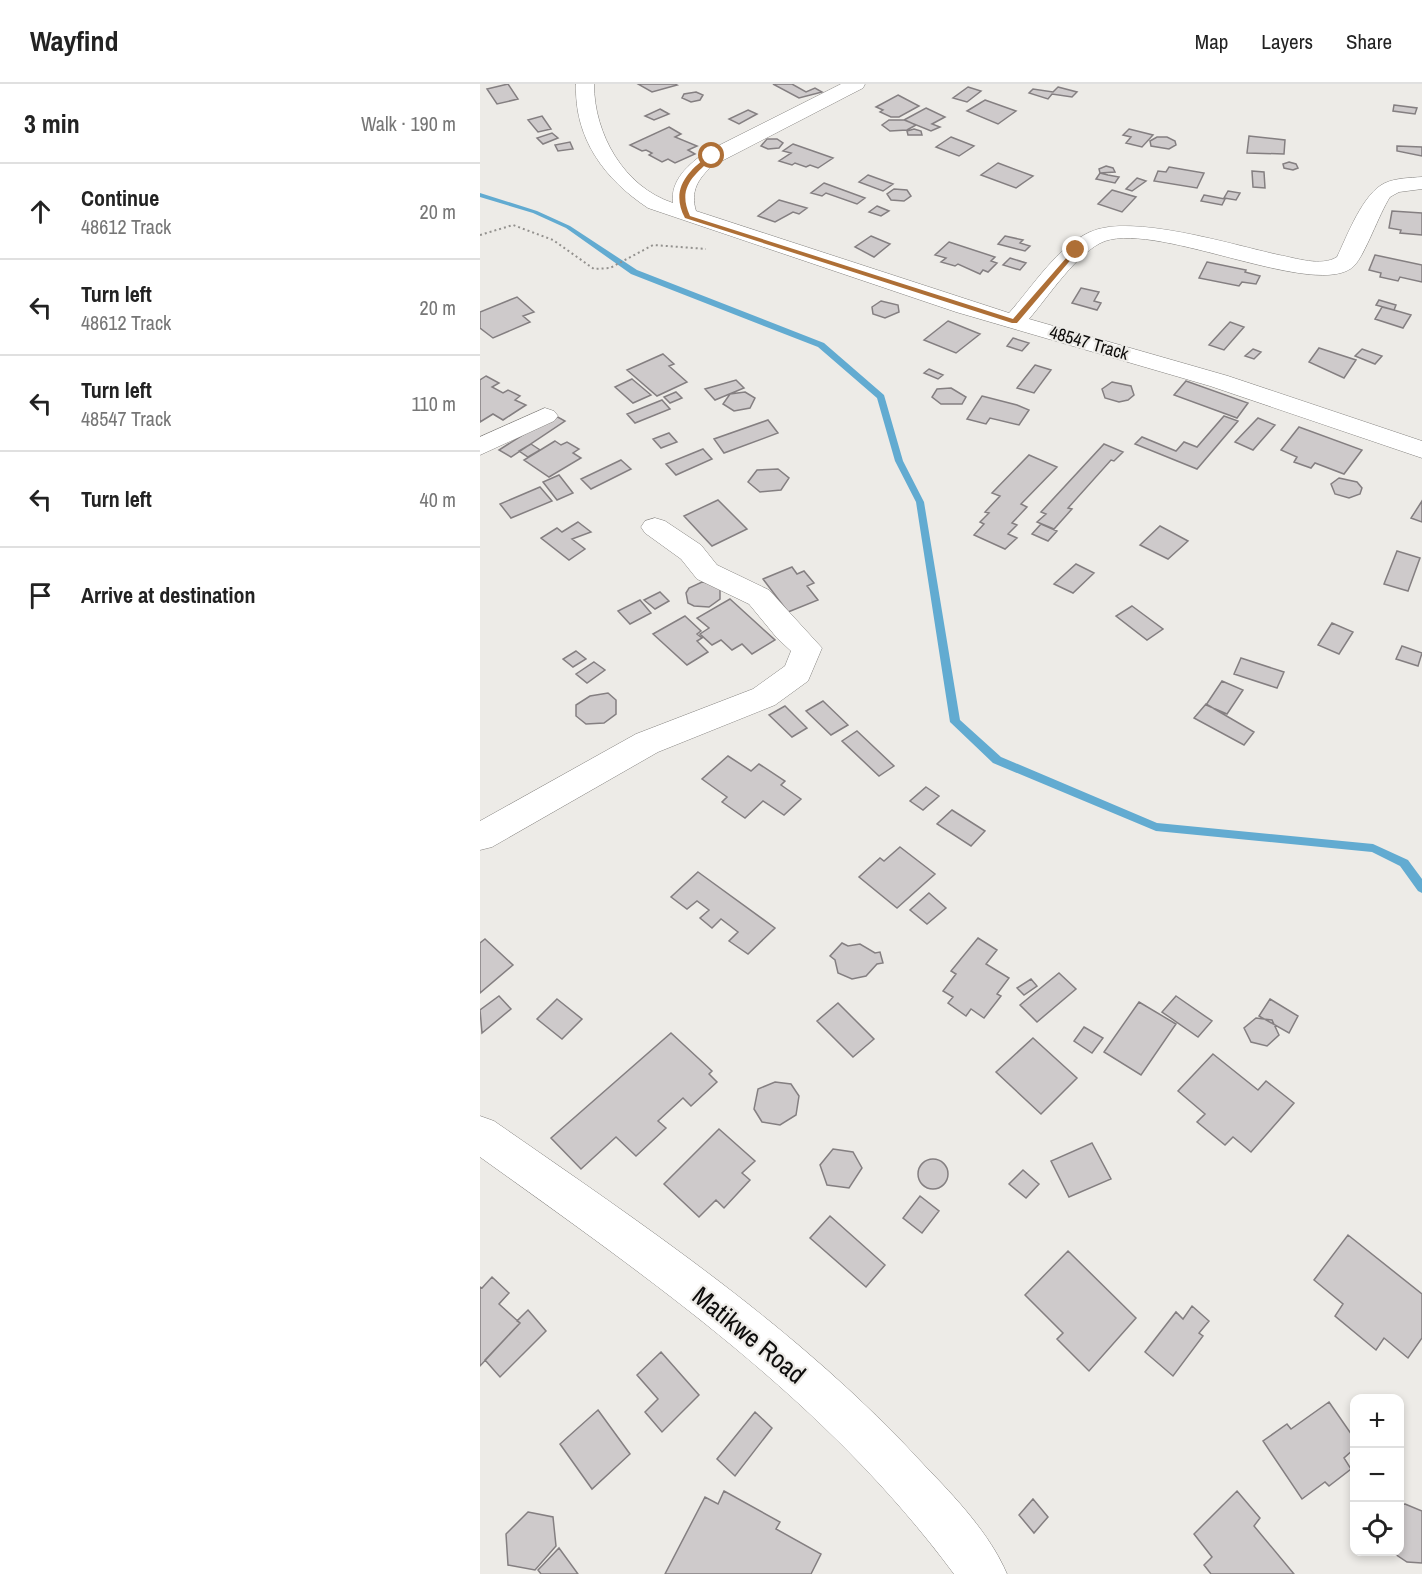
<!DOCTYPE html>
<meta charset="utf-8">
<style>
:root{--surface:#fff;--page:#f2f2f2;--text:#222;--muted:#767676;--line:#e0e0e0}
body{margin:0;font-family:"Archivo Narrow",sans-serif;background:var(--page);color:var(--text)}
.controls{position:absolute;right:18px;bottom:18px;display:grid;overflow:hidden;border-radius:12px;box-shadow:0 3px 9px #0003}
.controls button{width:54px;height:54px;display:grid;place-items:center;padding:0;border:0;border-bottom:2px solid var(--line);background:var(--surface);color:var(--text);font:30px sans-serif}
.stop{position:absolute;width:18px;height:18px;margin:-14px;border:4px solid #ae6f36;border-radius:50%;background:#fff}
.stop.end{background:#ae6f36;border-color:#fff;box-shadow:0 2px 6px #0008}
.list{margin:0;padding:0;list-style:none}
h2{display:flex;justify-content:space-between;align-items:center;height:78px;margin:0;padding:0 24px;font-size:26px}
h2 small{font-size:20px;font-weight:400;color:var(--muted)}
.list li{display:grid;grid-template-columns:39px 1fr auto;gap:18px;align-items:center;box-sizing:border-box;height:96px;padding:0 24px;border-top:2px solid var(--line)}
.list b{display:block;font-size:22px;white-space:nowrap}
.list p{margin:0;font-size:20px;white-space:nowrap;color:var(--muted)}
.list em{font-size:20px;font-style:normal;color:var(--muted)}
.icon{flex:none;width:33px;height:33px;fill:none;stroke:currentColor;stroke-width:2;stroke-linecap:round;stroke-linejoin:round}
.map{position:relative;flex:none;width:942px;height:1490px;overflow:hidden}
header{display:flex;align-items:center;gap:36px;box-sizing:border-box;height:84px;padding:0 30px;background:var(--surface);border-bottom:2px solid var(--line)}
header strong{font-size:28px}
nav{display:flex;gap:33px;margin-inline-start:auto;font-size:21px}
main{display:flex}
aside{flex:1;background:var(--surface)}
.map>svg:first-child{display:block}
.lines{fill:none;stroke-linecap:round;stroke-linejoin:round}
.stream{fill:#62abd1;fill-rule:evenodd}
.building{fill:#cecacb;stroke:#847f81;stroke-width:1.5}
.minor-casing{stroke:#84827f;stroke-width:1}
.path{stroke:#93918e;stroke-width:2;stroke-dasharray:2 3;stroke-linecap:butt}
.minor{fill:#fff;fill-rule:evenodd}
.route{fill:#ae6f36}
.labels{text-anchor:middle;stroke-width:4.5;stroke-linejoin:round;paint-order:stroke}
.far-street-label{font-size:18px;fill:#0e0d0c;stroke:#edebe7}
.near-street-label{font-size:26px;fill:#0e0d0c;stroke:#edebe7}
</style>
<header>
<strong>Wayfind</strong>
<nav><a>Map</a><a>Layers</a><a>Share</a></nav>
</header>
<main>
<aside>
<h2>3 min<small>Walk · 190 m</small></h2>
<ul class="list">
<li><svg class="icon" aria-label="ahead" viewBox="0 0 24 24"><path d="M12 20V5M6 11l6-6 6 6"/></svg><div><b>Continue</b><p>48612 Track</p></div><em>20 m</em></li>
<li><svg class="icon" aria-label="left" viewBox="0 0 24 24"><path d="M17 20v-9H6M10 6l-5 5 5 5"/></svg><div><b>Turn left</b><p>48612 Track</p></div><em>20 m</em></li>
<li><svg class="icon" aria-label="left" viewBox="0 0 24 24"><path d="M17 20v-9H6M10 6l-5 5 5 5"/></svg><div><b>Turn left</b><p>48547 Track</p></div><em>110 m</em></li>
<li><svg class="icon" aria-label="left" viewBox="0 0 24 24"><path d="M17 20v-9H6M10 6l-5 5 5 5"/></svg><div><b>Turn left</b></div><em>40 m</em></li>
<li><svg class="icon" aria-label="arrive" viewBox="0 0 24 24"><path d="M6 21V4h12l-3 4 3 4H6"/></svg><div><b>Arrive at destination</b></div></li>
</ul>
</aside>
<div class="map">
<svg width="942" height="1490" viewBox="0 0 942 1490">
<rect width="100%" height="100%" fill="#edebe7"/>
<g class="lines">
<!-- stream -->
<path class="stream" d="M 0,109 L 57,127 L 90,142 L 157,186 L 344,259 L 404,311 L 423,377 L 444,418 L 480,636 L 521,673 L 677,739 L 893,760 L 928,776 L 942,795 L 942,809 L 938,807 L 920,782 L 892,768 L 676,747 L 513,679 L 470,638 L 436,418 L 415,377 L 397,314 L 338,263 L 151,190 L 86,144 L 53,129 L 0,113 Z"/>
</g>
<!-- building -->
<path class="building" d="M 28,0 L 38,15 L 17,20 L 7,5 Z
M 158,0 L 195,0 L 197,1 L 172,8 Z
M 293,0 L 312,0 L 326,8 L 335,4 L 342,8 L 319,14 Z
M 488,3 L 501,7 L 487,18 L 473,14 Z
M 578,3 L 597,8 L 592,13 L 572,10 L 568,15 L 549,9 L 553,5 L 573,8 Z
M 216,8 L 223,11 L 220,16 L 211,18 L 202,14 L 204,10 Z
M 418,11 L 439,22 L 419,33 L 411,33 L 400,28 L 403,26 L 396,23 Z
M 505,16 L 536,27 L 518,40 L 487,27 Z
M 914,21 L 937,24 L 935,30 L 913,27 Z
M 446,24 L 465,33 L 452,40 L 460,43 L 451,47 L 424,36 Z
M 180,25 L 189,30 L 174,36 L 165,32 Z
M 268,26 L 277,30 L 259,40 L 249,35 Z
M 62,32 L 71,45 L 58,48 L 48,36 Z
M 409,36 L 425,36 L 436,41 L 427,46 L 410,47 L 402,41 Z
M 189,43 L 201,50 L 195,53 L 217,62 L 208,66 L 215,70 L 195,79 L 188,75 L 182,78 L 169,71 L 172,69 L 166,66 L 162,67 L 150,61 Z
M 434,45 L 441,47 L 442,51 L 428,51 L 427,47 Z
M 649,45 L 673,51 L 662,63 L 646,59 L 651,53 L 643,51 Z
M 72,49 L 78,54 L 63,60 L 57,54 Z
M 769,52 L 805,56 L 804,70 L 767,69 Z
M 471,53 L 494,62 L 479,72 L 456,63 Z
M 677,53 L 687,53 L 695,57 L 696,61 L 689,65 L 671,62 L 670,57 Z
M 287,55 L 297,55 L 303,59 L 299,64 L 288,65 L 281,62 Z
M 90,58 L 93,65 L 78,67 L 75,61 Z
M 313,60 L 353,74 L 338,84 L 330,81 L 326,83 L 315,79 L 312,81 L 299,77 L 311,69 L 303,67 Z
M 917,62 L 942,63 L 942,72 L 917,67 Z
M 809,78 L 816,80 L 818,84 L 813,86 L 804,84 L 803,80 Z
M 518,79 L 553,92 L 536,104 L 501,91 Z
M 626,82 L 633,84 L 635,88 L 620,89 L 619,85 Z
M 689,83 L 724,89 L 717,104 L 674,97 L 678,87 L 686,88 Z
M 772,87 L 784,88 L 785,104 L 773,103 Z
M 620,89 L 628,91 L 639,93 L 635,99 L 616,95 Z
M 388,91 L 413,100 L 403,107 L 379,98 Z
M 657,94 L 666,97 L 652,107 L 646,105 Z
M 344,99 L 385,114 L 377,120 L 346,109 L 342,112 L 331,109 Z
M 414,105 L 427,106 L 431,112 L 424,117 L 411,116 L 407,110 Z
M 632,106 L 656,113 L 642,128 L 618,120 Z
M 748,107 L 760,109 L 756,116 L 744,114 Z
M 724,111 L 745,115 L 742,121 L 721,117 Z
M 299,116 L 327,124 L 319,130 L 313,128 L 295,138 L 278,132 Z
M 397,122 L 409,127 L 401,132 L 389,128 Z
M 912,127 L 942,129 L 942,151 L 920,149 L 921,146 L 909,144 Z
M 391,152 L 410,160 L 394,173 L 375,163 Z
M 525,152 L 543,156 L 540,159 L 550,162 L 545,167 L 518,160 Z
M 469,158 L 515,173 L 511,177 L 517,179 L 508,188 L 503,186 L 500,190 L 478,180 L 475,182 L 461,178 L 466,174 L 455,171 Z
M 895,171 L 942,181 L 942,198 L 920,193 L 918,197 L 900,193 L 901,189 L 889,186 Z
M 530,174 L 546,179 L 540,186 L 523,181 Z
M 727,178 L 766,186 L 765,188 L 780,192 L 776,200 L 762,198 L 759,202 L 719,194 Z
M 601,204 L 619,208 L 614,217 L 621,219 L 617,226 L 592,219 Z
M 37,213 L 54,228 L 43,232 L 50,238 L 13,254 L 0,244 L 0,228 Z
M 899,216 L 916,221 L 914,226 L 896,221 Z
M 401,217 L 418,221 L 419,228 L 405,234 L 393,230 L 392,223 Z
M 902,223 L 914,226 L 931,231 L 923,244 L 895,235 Z
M 468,237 L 500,250 L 476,269 L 444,256 Z
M 750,238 L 764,243 L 744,266 L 729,261 Z
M 533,254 L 549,259 L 542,267 L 527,262 Z
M 839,264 L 876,276 L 864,294 L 829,278 Z
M 773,265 L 781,268 L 774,275 L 765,272 Z
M 882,265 L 902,272 L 895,280 L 875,272 Z
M 183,270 L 194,280 L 189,282 L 207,298 L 177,312 L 147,286 Z
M 555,281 L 571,286 L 554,309 L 537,304 Z
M 449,285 L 463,291 L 458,295 L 444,289 Z
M 6,292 L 19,299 L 12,303 L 23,309 L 28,306 L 40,312 L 35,316 L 46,321 L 23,336 L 13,330 L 0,338 L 0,296 Z
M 152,295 L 171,311 L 153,319 L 135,303 Z
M 256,296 L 264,304 L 235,316 L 225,305 Z
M 706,297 L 768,319 L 757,334 L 694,311 Z
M 632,298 L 651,302 L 654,311 L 648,316 L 639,318 L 625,314 L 622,305 Z
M 471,304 L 486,313 L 482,320 L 461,320 L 452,313 L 457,305 Z
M 196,308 L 202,314 L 190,319 L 184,313 Z
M 265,308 L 275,314 L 270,324 L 254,327 L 243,320 L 250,310 Z
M 502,312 L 537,321 L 549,326 L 539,341 L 510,334 L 506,340 L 487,335 Z
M 182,316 L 190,325 L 155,339 L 147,330 Z
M 74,331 L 85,337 L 31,373 L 19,366 Z
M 744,332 L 758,337 L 717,385 L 655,360 L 662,353 L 696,367 L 704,358 L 717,363 Z
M 778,334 L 795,341 L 773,366 L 755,358 Z
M 288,336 L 298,349 L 244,369 L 234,355 Z
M 819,343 L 882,366 L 864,390 L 835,379 L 831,384 L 814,378 L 817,373 L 801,366 Z
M 189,349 L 197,358 L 181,364 L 173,355 Z
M 75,357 L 81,361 L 87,358 L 99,365 L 93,369 L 101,374 L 69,393 L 44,376 Z
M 51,360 L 60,366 L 48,373 L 39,367 Z
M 624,360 L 643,368 L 634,377 L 631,376 L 588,424 L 592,425 L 574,445 L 557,438 L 566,430 L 561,428 Z
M 223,365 L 232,375 L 196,391 L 186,380 Z
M 549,371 L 577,383 L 541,420 L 547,423 L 532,439 L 537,441 L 528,450 L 537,454 L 525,465 L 494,451 L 504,440 L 500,438 L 509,429 L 505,428 L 520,412 L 512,409 Z
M 141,376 L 151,385 L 111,405 L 101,395 Z
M 298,385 L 309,394 L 301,406 L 280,408 L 268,398 L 277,386 Z
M 79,391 L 93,409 L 77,416 L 63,398 Z
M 859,394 L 877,398 L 882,404 L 880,410 L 869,414 L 855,410 L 851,400 Z
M 60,403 L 72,417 L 31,434 L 20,420 Z
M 238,416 L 267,445 L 232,462 L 204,432 Z
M 942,417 L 942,438 L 931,434 Z
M 98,438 L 111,448 L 92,455 L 105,465 L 89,476 L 61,454 L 77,444 L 82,448 Z
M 561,440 L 577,447 L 568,457 L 552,450 Z
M 680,442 L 708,457 L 688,475 L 660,461 Z
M 917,467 L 940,474 L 928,507 L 904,500 Z
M 596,480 L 614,489 L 593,509 L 574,500 Z
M 312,483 L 317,490 L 324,487 L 334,499 L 327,502 L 338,516 L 308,528 L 283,495 Z
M 222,498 L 229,499 L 240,505 L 240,515 L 229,523 L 214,522 L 208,519 L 206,509 L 209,504 Z
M 180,508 L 189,517 L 175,525 L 164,516 Z
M 250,515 L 295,556 L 272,570 L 262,560 L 252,566 L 241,556 L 232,561 L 220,550 L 229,544 L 217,534 Z
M 160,516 L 171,529 L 150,540 L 138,527 Z
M 652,522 L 683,545 L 667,556 L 636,532 Z
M 205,532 L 221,547 L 217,550 L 222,554 L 217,557 L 228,568 L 207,581 L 173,550 Z
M 852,539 L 873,548 L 859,570 L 838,561 Z
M 922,562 L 942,569 L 938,582 L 916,575 Z
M 96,567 L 106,575 L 93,583 L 83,575 Z
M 761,574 L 804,588 L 797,604 L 754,590 Z
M 114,578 L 125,586 L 107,599 L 96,590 Z
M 742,597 L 763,606 L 747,630 L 726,621 Z
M 128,609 L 136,616 L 136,630 L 124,639 L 106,640 L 96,632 L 96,621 L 110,612 Z
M 343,617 L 368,641 L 351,651 L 326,627 Z
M 726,620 L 774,648 L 764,661 L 714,634 Z
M 305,622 L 327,644 L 312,653 L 289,631 Z
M 377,647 L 414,682 L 399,692 L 362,657 Z
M 248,672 L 271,687 L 279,680 L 305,697 L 301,701 L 321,715 L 304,731 L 283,717 L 265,734 L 242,718 L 247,713 L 222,695 Z
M 446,703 L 459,712 L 443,726 L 430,717 Z
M 472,726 L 505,747 L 491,762 L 457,740 Z
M 420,763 L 455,790 L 417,824 L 379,793 L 400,774 L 404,777 Z
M 218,788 L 295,844 L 268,870 L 249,857 L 258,848 L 241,835 L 232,844 L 220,834 L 229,826 L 217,817 L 207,825 L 191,813 Z
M 449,809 L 466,824 L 447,840 L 430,826 Z
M 498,854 L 517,866 L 506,880 L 529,894 L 517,910 L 521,912 L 504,934 L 491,925 L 486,932 L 468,919 L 473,913 L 463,907 L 476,890 L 471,887 Z
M 5,855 L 33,881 L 0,909 L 0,859 Z
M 362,859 L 368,862 L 380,860 L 395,869 L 400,868 L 403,879 L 397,880 L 386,892 L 372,895 L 358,889 L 355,876 L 350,872 Z
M 579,889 L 596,905 L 557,938 L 540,921 Z
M 551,895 L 557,902 L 544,911 L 537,904 Z
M 19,912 L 31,925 L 2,949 L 0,926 Z
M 696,912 L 732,937 L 718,953 L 682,928 Z
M 77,915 L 102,935 L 82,955 L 57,935 Z
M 790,915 L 818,932 L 809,949 L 779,932 Z
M 659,918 L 696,940 L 661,991 L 624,968 Z
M 358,919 L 394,955 L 373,973 L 337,937 Z
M 776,934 L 792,936 L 799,951 L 787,962 L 771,958 L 764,944 Z
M 604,943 L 623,954 L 612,969 L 594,957 Z
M 191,949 L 232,987 L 229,990 L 237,998 L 211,1022 L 203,1014 L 178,1037 L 186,1044 L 156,1072 L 136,1053 L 101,1085 L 71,1054 Z
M 553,954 L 597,994 L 561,1030 L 516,988 Z
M 733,970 L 778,1006 L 786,997 L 814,1019 L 771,1068 L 753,1053 L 745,1061 L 717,1038 L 725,1030 L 698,1007 Z
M 295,998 L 311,1000 L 319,1012 L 316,1031 L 300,1041 L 282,1038 L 274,1025 L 278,1005 Z
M 239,1045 L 275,1077 L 262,1089 L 270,1096 L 244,1124 L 236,1116 L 219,1133 L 184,1100 Z
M 612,1059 L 631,1095 L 589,1113 L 571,1077 Z
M 353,1065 L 373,1068 L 382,1084 L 369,1104 L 347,1101 L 340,1081 Z
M438 1090a15 15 0 1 1 30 0a15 15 0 1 1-30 0Z
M 543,1086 L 559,1100 L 546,1114 L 529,1100 Z
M 440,1112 L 459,1127 L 442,1149 L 423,1134 Z
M 350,1132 L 405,1181 L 386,1203 L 330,1154 Z
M 868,1151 L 942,1210 L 942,1254 L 928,1274 L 904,1254 L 896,1266 L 855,1232 L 863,1220 L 834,1196 Z
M 588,1167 L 656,1234 L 609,1287 L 577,1255 L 583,1249 L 545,1211 Z
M 12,1193 L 29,1209 L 19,1220 L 40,1239 L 0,1282 L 0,1203 L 2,1204 Z
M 712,1222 L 729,1237 L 719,1249 L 723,1252 L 693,1292 L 665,1268 L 696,1228 L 703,1235 Z
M 48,1226 L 66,1247 L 20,1293 L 5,1276 L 40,1239 L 37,1237 Z
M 181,1268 L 219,1311 L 182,1348 L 165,1328 L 178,1315 L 157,1291 Z
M 849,1318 L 874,1354 L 874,1365 L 864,1374 L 871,1385 L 849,1402 L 845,1398 L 822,1415 L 783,1357 L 807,1340 L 811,1345 Z
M 118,1326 L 150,1370 L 112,1405 L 80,1360 Z
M 275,1328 L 292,1344 L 255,1392 L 237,1375 Z
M 244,1407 L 300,1438 L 296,1445 L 341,1470 L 331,1490 L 185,1490 L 225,1413 L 238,1420 Z
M 757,1407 L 780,1434 L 774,1442 L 814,1490 L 731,1490 L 724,1481 L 732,1473 L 714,1450 Z
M 553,1415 L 568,1433 L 554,1449 L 539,1431 Z
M 925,1420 L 942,1427 L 942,1479 L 927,1478 L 912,1468 L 920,1468 L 920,1421 Z
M 48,1428 L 73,1433 L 76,1462 L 55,1486 L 28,1481 L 26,1450 Z
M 79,1464 L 98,1490 L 61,1490 L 58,1486 Z"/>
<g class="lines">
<defs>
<path id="minor" d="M 96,0 L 114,0 C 114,50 144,103 193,119 C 190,96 209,80 226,68 L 361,0 L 385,0 L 383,4 L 232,82 C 218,95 210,107 216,127 L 529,229 C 553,202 577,163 610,148 C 651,129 753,161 799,171 C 816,174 841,183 857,173 C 867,152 883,109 905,99 C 916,94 930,94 942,93 L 942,105 L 919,108 L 910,113 C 899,130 885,171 874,182 C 838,217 681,138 625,157 C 598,167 568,213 549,235 L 748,292 L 942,357 L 942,374 L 730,302 L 476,228 L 168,124 C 124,95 94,54 96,0 Z
M 65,324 L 74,327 L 78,332 L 74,337 L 0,371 L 0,353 Z
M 175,434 L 185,437 L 221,461 L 237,481 L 289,506 L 342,564 L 328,597 L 295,621 L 178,668 L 12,763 L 0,766 L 0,737 L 156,650 L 273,605 L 305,582 L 311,567 L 297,554 L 269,520 L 217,495 L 201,475 L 165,449 L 161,443 L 165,437 Z
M 0,1032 L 14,1037 C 165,1142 320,1245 445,1382 C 475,1413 510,1450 527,1490 L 474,1490 C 345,1316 174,1198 0,1073 Z"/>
</defs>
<!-- minor casing -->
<use href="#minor" class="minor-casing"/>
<!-- path -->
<path class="path" d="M 0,151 L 33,141 L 73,156 L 114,185 L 130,184 L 173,161 L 226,165"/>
<!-- minor -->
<use href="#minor" class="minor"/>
</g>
<!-- route -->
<path class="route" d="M 230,71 L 235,72 C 216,90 196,102 210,132 L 533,235 L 594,165 L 599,166 L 537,239 L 532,239 L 205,134 C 190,106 207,87 230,71 Z"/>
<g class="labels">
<!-- far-street labels -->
<g class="far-street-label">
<text transform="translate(609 259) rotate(16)" y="6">48547 Track</text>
</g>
<!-- near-street labels -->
<g class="near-street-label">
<text transform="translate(269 1251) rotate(39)" y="9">Matikwe Road</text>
</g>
</g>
</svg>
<div class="controls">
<button>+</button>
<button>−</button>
<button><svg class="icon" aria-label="locate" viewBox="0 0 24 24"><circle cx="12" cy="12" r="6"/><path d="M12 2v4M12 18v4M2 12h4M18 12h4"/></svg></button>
</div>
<div class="stop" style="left:232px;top:72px"></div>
<div class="stop end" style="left:596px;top:166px"></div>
</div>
</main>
